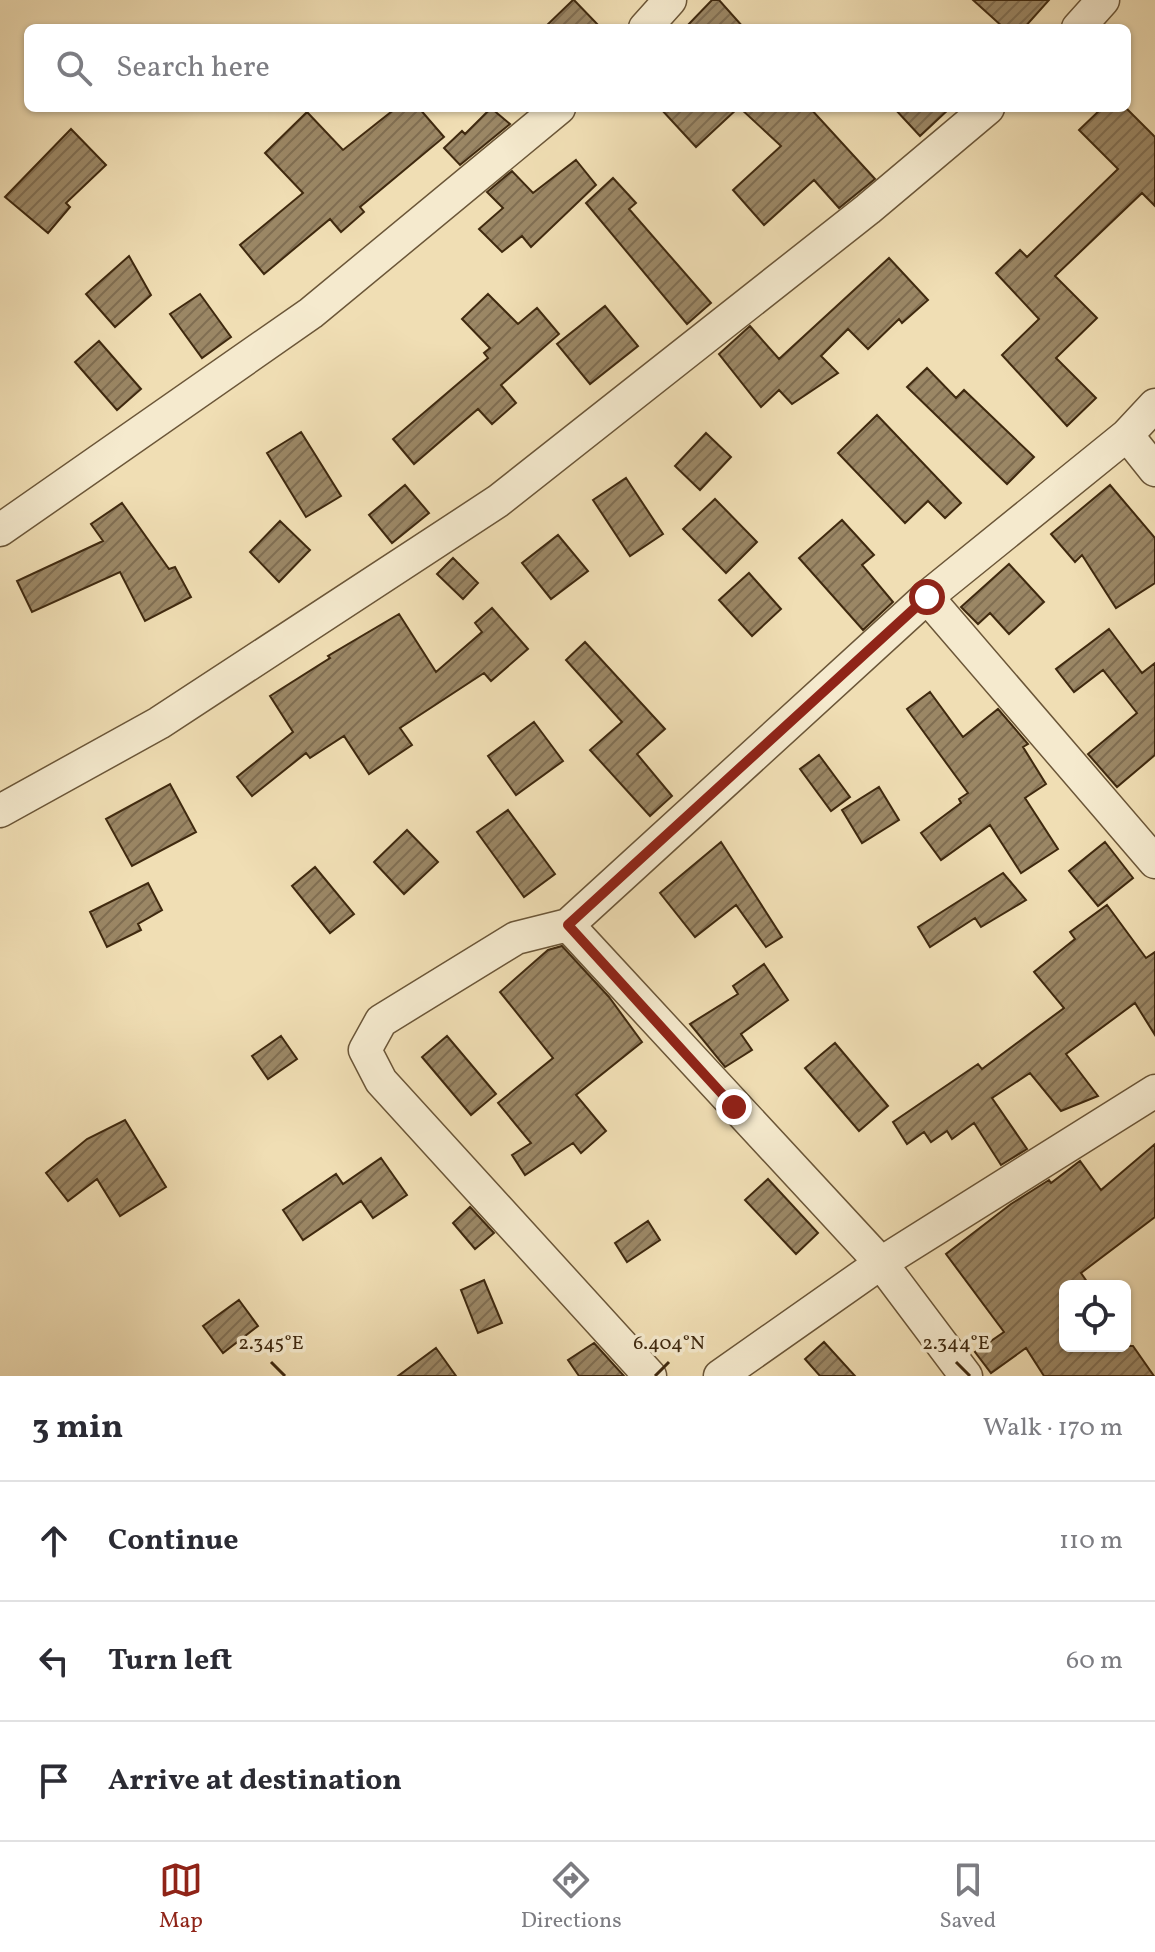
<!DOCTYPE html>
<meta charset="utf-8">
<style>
:root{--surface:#fff;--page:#f2f2f3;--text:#2b2b33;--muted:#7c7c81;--line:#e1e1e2;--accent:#8f2418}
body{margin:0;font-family:Vollkorn,serif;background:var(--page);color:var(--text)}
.controls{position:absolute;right:24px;bottom:24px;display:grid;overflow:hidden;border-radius:12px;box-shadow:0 2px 6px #0004}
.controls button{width:72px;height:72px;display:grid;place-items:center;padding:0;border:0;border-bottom:2px solid var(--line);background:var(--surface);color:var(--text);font:40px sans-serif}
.stop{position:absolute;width:24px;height:24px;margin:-18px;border:6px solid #8f2418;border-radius:50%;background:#fff}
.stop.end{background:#8f2418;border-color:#fff;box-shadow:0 2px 8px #0008}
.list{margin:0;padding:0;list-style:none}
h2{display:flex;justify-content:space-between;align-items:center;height:104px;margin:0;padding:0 32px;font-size:34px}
h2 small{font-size:26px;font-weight:400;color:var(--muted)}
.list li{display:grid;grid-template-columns:52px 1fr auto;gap:24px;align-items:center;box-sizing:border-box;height:120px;padding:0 32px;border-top:2px solid var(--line)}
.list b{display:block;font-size:30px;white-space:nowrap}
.list em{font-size:26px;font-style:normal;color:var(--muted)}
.icon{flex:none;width:44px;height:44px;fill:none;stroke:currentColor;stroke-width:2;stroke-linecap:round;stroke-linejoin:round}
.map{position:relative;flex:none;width:1155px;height:1376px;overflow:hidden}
.search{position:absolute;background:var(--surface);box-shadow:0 2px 6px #0004;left:24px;right:24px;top:24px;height:88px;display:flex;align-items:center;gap:20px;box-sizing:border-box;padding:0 28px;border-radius:12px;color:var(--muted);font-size:30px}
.sheet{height:464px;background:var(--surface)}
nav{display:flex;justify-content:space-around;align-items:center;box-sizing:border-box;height:112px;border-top:2px solid var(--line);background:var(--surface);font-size:22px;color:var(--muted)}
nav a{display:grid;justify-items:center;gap:4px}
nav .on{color:var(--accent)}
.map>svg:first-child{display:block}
.building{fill:url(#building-hatch);stroke:#3f290f;stroke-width:2}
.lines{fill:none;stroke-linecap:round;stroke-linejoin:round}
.minor-casing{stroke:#6b5638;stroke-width:35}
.minor{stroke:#f5eace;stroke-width:32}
.route{stroke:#8f2418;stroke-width:10}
.ticks{fill:none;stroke:#3f290f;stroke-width:3}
.ticks-label{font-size:20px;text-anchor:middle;fill:#3f290f;stroke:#f5eace;stroke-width:7;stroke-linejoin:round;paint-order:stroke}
</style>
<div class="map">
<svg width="1155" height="1376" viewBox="0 0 1155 1376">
<defs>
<pattern id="building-hatch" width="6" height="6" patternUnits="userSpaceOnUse" patternTransform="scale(2)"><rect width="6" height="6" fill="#9b8765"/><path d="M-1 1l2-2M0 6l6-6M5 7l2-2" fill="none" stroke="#806e52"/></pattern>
</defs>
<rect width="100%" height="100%" fill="#f0deb4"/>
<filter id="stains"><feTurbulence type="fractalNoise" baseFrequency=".0025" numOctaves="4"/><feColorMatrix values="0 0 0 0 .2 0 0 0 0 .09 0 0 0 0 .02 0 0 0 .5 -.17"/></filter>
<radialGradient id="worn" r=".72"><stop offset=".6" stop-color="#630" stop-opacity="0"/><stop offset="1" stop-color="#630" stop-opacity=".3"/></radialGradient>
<!-- building -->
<path class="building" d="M 574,0 L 601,28 L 544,28 L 573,0 Z
M 712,0 L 719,0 L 744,28 L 685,28 Z
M 973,0 L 1049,0 L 1024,28 L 1004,28 Z
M 396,108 L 419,108 L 444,137 L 360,207 L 364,212 L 341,232 L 330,219 L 264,274 L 240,245 L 303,193 L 265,153 L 307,112 L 343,150 Z
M 491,108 L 510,124 L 460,165 L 444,148 L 462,131 L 465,134 Z
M 660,108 L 738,108 L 696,147 Z
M 740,108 L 810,108 L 875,179 L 839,208 L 814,180 L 764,225 L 733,190 L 781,146 Z
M 894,108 L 950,108 L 920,136 Z
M 1102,108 L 1126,108 L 1155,137 L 1155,206 L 1142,193 L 1055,276 L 1097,318 L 1056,358 L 1096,398 L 1067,426 L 1002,355 L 1039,319 L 996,273 L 1020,250 L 1027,257 L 1118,169 L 1079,130 Z
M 71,129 L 106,165 L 66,203 L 70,207 L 48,233 L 5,197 Z
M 576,160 L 596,185 L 531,247 L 522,236 L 502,252 L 479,229 L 503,208 L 487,192 L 512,171 L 533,193 Z
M 613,178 L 636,203 L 629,209 L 711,303 L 687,324 L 586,203 Z
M 129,256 L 151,295 L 115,327 L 86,294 Z
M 889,258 L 928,300 L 902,323 L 899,319 L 868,349 L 848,329 L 821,356 L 838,373 L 792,404 L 779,390 L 761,407 L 719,354 L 750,326 L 779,359 Z
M 200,294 L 231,337 L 202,358 L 170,314 Z
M 488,294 L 518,324 L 537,308 L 559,334 L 501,385 L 516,403 L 492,424 L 478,409 L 414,464 L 393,439 L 488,358 L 484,353 L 490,348 L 462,319 Z
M 605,306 L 638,346 L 590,384 L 557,344 Z
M 99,341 L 141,389 L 117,410 L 75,362 Z
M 927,368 L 956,398 L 964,390 L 1034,457 L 1007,484 L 907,387 Z
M 877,415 L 961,503 L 945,518 L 928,501 L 905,523 L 838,453 Z
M 301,432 L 341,496 L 306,517 L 267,453 Z
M 706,433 L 731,457 L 700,490 L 675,466 Z
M 626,478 L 663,534 L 630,556 L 593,500 Z
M 405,485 L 429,513 L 392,543 L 369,515 Z
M 1110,485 L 1155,538 L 1155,583 L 1116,608 L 1082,555 L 1075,562 L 1051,534 Z
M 715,499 L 757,542 L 726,573 L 683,529 Z
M 122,503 L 169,569 L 175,567 L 191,597 L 145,621 L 120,572 L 32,612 L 17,581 L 103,541 L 91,524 Z
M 842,520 L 874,555 L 862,565 L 893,602 L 863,630 L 799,558 Z
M 280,521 L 310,550 L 279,582 L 250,552 Z
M 558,535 L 588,571 L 551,599 L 522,563 Z
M 453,558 L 478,583 L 463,599 L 437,574 Z
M 1009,564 L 1044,602 L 1009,634 L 990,613 L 978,624 L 961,607 Z
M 749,573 L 781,609 L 752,636 L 719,600 Z
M 492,608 L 528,649 L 491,681 L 484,673 L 400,728 L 412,745 L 369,774 L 344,736 L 310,758 L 306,753 L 252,796 L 237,777 L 293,732 L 270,696 L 330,658 L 328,656 L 399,614 L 436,672 L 482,632 L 475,623 Z
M 1109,629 L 1142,673 L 1155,663 L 1155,755 L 1117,787 L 1088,754 L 1137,713 L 1103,670 L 1074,692 L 1056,669 Z
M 585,642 L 665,729 L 637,754 L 672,796 L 650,816 L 590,750 L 622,722 L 566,660 Z
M 930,692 L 963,737 L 998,709 L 1028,744 L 1023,747 L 1046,784 L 1025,798 L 1058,849 L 1021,873 L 990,825 L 941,860 L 921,833 L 961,803 L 959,799 L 968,793 L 907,709 Z
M 534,722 L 563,761 L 516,795 L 488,756 Z
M 819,755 L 850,797 L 831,811 L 800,769 Z
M 170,784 L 196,832 L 132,866 L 106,819 Z
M 879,787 L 899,820 L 862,843 L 842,810 Z
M 508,810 L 555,874 L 524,897 L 477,832 Z
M 407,830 L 438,862 L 404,894 L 374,862 Z
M 721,842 L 782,937 L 766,947 L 736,905 L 695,937 L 660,893 Z
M 1105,842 L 1133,878 L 1098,906 L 1069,871 Z
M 315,867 L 354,914 L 330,933 L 292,886 Z
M 1003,873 L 1026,900 L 981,927 L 975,918 L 930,947 L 918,927 Z
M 148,883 L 162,910 L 138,924 L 141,930 L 107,947 L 90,912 Z
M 1107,905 L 1146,958 L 1155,952 L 1155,1035 L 1135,1003 L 1066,1054 L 1098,1096 L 1061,1111 L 1030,1073 L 992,1098 L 1027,1149 L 1001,1165 L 974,1123 L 952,1139 L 947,1131 L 931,1142 L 924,1132 L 907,1144 L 893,1122 L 978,1064 L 982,1069 L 1064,1008 L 1034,972 L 1075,939 L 1070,932 Z
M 562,946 L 609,997 L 642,1042 L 576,1095 L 606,1131 L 581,1153 L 573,1143 L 525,1175 L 512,1155 L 531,1143 L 498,1103 L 553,1058 L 500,992 L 548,950 Z
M 764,964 L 788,1000 L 741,1034 L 752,1050 L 725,1067 L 690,1024 L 738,994 L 733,986 Z
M 281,1036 L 297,1059 L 268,1079 L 252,1056 Z
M 447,1036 L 496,1094 L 471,1115 L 422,1057 Z
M 835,1043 L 888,1106 L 859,1131 L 805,1068 Z
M 125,1120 L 166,1187 L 120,1216 L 97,1179 L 68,1201 L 46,1173 L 87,1139 Z
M 1155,1144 L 1155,1217 L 1081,1273 L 1090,1286 L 1065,1286 L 1065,1346 L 1133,1346 L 1154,1376 L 1044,1376 L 1026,1348 L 991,1373 L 975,1352 L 1004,1332 L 946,1254 L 1011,1204 L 1049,1180 L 1051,1183 L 1080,1161 L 1101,1190 Z
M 381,1158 L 407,1195 L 373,1218 L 361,1201 L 303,1240 L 283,1210 L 336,1174 L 343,1184 Z
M 768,1179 L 818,1233 L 796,1254 L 745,1200 Z
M 470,1207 L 494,1233 L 475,1249 L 453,1223 Z
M 648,1221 L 660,1240 L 627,1262 L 615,1243 Z
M 484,1280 L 502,1323 L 478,1333 L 461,1290 Z
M 239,1300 L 258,1326 L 223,1353 L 203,1326 Z
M 824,1342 L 855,1376 L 820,1376 L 805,1359 Z
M 594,1343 L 624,1376 L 579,1376 L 568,1360 Z
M 436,1348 L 456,1376 L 398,1376 Z"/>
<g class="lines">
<defs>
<path id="minor" d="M 645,28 L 670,0
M 1078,28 L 1103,0
M 1127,435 L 1155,470
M 0,530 L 311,313 L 559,108
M 927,597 L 1155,862
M 0,811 L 159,723 L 498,501 L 868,209 L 988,108
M 568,925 L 881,1263 L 966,1376
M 650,1376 L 381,1081 L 365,1050 L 381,1021 L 516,938 L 568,925 L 927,597 L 1127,435 L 1155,405
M 720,1376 L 881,1263 L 1155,1091"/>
</defs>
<!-- minor casing -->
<use href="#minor" class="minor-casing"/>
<!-- minor -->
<use href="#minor" class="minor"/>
</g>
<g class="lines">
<!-- route -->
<path class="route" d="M 734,1107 L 568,925 L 927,597"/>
</g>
<!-- ticks -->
<path class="ticks" d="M 271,1362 L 285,1376M 956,1362 L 970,1376M 655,1376 L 669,1362"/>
<g class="ticks-label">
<text x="669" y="1349">6.404°N</text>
<text x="271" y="1349">2.345°E</text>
<text x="956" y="1349">2.344°E</text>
</g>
<rect width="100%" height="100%" filter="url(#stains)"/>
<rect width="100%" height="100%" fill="url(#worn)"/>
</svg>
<div class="controls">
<button><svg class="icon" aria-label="locate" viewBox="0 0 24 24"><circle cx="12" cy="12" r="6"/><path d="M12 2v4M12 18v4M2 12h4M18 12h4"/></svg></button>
</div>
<div class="stop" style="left:927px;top:597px"></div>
<div class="stop end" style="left:734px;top:1107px"></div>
<div class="search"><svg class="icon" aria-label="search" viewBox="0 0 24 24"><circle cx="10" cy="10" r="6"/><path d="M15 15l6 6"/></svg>Search here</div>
</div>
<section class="sheet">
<h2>3 min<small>Walk · 170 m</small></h2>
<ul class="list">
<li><svg class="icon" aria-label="ahead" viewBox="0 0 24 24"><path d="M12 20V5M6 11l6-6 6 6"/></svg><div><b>Continue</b></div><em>110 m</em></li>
<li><svg class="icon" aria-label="left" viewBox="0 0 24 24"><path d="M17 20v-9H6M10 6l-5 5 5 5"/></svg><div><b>Turn left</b></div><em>60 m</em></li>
<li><svg class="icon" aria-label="arrive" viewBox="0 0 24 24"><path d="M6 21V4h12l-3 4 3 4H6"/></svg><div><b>Arrive at destination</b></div></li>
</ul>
</section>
<nav>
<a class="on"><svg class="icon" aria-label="map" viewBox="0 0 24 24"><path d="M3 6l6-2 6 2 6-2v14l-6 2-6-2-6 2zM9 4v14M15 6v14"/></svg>Map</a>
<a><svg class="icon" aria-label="directions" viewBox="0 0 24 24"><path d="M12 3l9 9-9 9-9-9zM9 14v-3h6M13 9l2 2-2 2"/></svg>Directions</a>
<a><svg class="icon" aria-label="saved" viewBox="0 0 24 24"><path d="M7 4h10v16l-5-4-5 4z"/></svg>Saved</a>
</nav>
